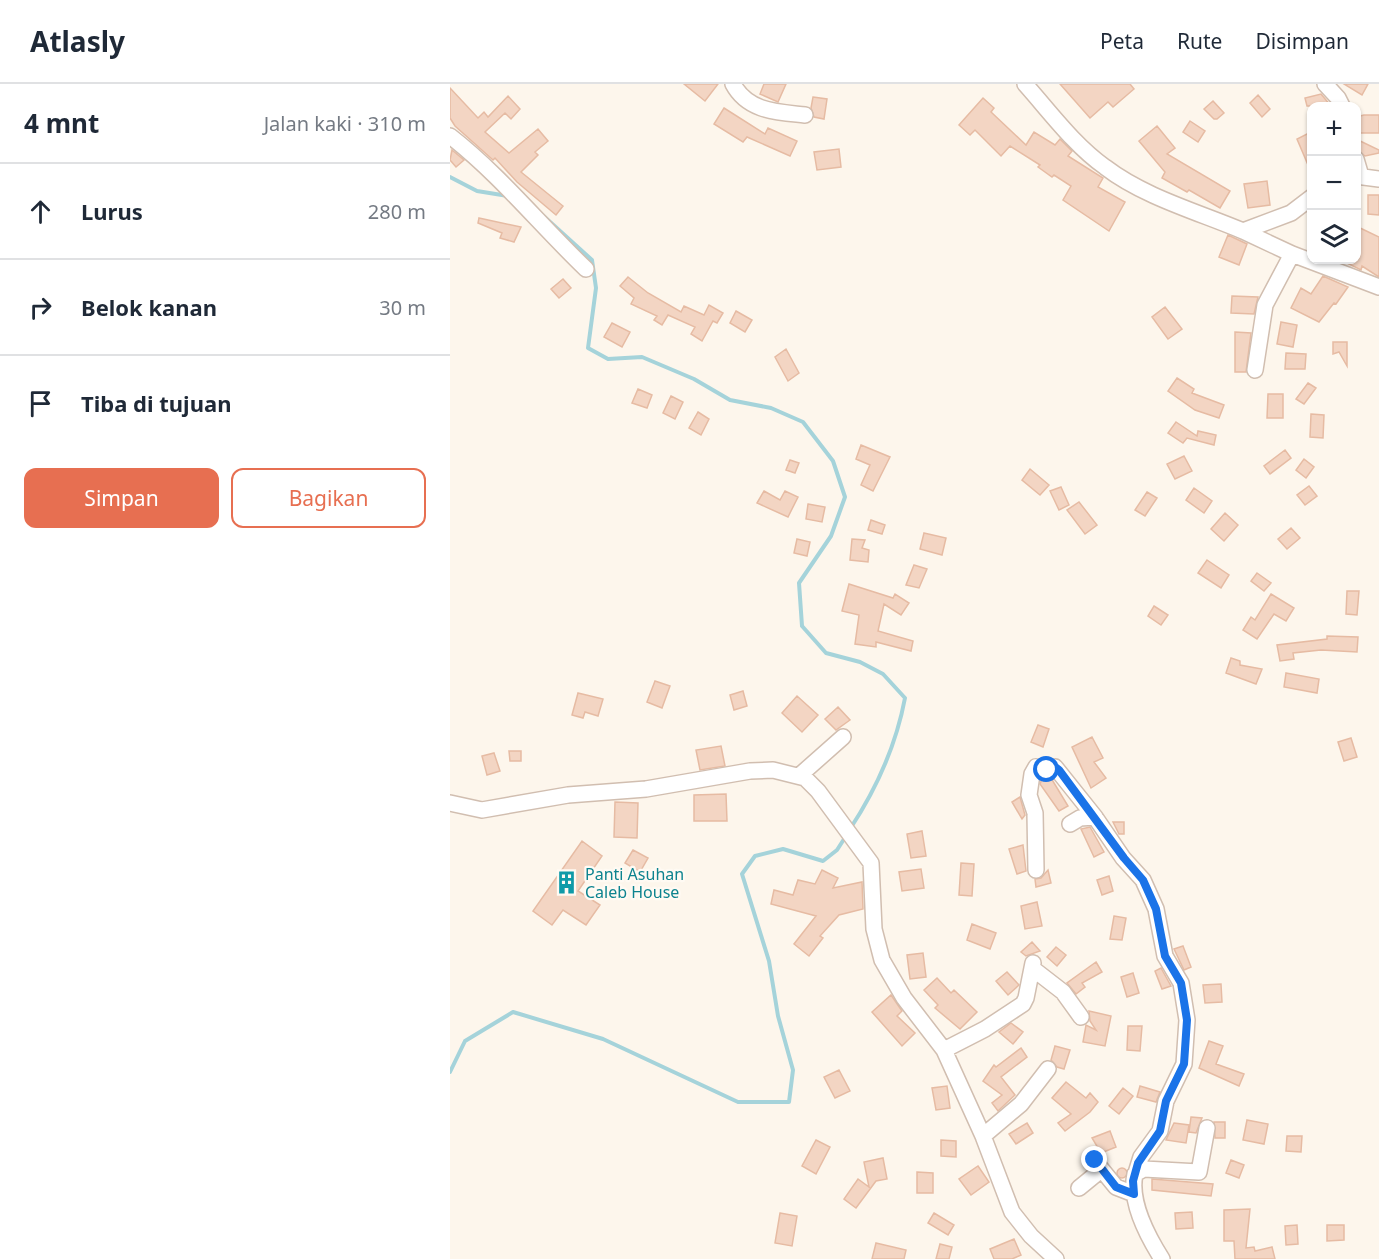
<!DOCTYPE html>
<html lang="id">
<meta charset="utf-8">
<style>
:root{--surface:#fff;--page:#f2f2f3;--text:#1f2937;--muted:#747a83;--line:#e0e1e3;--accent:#e76f51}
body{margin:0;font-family:"Noto Sans",sans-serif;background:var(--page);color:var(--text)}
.controls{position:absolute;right:18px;top:18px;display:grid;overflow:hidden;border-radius:12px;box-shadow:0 2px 4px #0004}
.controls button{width:54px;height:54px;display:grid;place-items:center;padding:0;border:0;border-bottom:2px solid var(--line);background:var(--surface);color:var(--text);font:30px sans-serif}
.stop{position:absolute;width:18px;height:18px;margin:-14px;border:4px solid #1a73e8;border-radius:50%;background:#fff}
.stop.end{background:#1a73e8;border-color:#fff;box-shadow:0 2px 6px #0008}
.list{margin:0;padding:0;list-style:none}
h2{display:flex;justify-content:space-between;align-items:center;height:78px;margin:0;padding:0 24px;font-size:26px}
h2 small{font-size:20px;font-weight:400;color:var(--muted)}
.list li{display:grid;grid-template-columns:39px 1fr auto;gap:18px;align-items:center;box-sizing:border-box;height:96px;padding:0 24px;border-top:2px solid var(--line)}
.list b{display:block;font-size:22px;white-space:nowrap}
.list em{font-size:20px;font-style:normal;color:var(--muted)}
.actions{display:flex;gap:12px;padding:18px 24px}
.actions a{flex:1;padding:14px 0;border:2px solid var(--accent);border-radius:12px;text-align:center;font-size:21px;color:var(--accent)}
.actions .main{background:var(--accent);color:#fff}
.icon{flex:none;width:33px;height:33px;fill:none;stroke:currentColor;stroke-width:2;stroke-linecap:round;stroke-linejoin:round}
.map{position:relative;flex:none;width:929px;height:1175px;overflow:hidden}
header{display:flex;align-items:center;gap:36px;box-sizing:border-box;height:84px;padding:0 30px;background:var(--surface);border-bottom:2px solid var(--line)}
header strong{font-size:28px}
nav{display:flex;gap:33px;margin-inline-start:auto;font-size:21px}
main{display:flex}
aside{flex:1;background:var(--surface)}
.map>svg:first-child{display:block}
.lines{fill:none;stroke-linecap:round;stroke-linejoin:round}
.stream{stroke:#a5d3da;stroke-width:4}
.building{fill:#f3d5c3;stroke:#e6bba3;stroke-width:1.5}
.minor-casing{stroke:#d1beb0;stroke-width:18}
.minor{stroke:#fff;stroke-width:15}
.route{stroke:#1a73e8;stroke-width:8}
.labels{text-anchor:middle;stroke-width:4.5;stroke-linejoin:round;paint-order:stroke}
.culture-label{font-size:16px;fill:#0d838f;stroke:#fffaf3;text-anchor:start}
</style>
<header>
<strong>Atlasly</strong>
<nav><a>Peta</a><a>Rute</a><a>Disimpan</a></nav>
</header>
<main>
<aside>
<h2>4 mnt<small>Jalan kaki · 310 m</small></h2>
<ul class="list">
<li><svg class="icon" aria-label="ahead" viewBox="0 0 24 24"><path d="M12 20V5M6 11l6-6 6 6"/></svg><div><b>Lurus</b></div><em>280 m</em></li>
<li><svg class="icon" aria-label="right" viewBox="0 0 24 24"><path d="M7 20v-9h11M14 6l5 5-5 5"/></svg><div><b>Belok kanan</b></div><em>30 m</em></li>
<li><svg class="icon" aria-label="arrive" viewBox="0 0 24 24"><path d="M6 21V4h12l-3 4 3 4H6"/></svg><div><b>Tiba di tujuan</b></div></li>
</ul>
<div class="actions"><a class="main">Simpan</a><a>Bagikan</a></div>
</aside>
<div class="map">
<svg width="929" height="1175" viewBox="0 0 929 1175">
<rect width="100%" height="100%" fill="#fdf6ec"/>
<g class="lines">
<!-- stream -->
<path class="stream" d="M 0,93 L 27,107 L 58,112
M 88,127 L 142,176 L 146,204 L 138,264 L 158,275 L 192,273 L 244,295 L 280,316 L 321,324 L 353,338 L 383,377 L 395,413 L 381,452 L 349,499 L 352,542 L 376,569 L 410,578 L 433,590 L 455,614 C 446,662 427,704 400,745
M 0,988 L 15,957 L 63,928 L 153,955 L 288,1018 L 339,1018 L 343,986 L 328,932 L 319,877 L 292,790 L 305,772 L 333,765 L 373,777 L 387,766 L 396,752"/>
</g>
<!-- building -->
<path class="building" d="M 234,0 L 268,0 L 255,17 Z
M 314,0 L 336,0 L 328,18 L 310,10 Z
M 610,0 L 680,0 L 684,5 L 663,23 L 658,18 L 640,34 Z
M 894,0 L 918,0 L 912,11 Z
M 0,4 L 28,34 L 34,28 L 38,33 L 58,12 L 70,25 L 61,35 L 55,29 L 35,48 L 59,69 L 88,45 L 98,57 L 85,68 L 88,71 L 71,88 L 113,122 L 106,131 L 67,98 L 45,74 L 43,76 L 5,42 L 0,34 Z
M 871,10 L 881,22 L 857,22 L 855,14 Z
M 808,11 L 820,25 L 812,33 L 800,19 Z
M 363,13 L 377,15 L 374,35 L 364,33 L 361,24 Z
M 533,14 L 544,24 L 541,28 L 576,61 L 584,48 L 605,61 L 610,55 L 622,67 L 618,72 L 653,94 L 648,103 L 675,118 L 659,147 L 613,116 L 621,102 L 604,91 L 602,93 L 588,83 L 590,81 L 560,62 L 551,72 L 525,46 L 520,51 L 509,41 Z
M 763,17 L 774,29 L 767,35 L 764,35 L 754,25 Z
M 274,24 L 315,50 L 318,44 L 347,57 L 340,72 L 297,53 L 293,58 L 264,40 Z
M 914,31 L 929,31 L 929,49 L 906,49 L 906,33 Z
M 740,37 L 755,47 L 748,58 L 733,48 Z
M 707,42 L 725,64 L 717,70 L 780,107 L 770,124 L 739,106 L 737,108 L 712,94 L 715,88 L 689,57 Z
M 861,48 L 861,88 L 847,55 Z
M 906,55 L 929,66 L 929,69 L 915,72 L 906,65 Z
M 389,65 L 391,83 L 367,86 L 364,68 Z
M 2,66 L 14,76 L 6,83 L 0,76 Z
M 817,97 L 820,121 L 798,124 L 794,100 Z
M 918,111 L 929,111 L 929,131 L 918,130 Z
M 29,134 L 71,143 L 64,158 L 50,154 L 52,149 L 28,139 Z
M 906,142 L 929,153 L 929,193 L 912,182 L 911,186 L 891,176 L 906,176 Z
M 778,151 L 797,160 L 789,181 L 769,173 Z
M 873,192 L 898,203 L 886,220 L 884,219 L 869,238 L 841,224 L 851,204 L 861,210 Z
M 178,193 L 198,209 L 231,228 L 234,222 L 254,231 L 259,221 L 273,229 L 267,239 L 263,237 L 252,257 L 241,250 L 245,243 L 218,231 L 212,241 L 204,236 L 207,232 L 181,220 L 184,214 L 170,202 Z
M 113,195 L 121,204 L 109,214 L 101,205 Z
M 782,212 L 808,213 L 804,230 L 781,229 Z
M 715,223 L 732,245 L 718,255 L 702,233 Z
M 286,227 L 302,236 L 295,248 L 280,239 Z
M 831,238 L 847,241 L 843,263 L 827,260 Z
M 162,239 L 180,248 L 172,263 L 154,253 Z
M 785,248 L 801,249 L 796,288 L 785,288 Z
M 883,258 L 897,258 L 897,282 L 889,268 L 883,270 Z
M 336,265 L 349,289 L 338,297 L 325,273 Z
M 836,269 L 856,270 L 855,285 L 835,285 Z
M 727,294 L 744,305 L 742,309 L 774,321 L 769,334 L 745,326 L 718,307 Z
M 858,299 L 866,304 L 854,320 L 846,315 Z
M 188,305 L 202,311 L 197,324 L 182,319 Z
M 818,310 L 833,310 L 833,334 L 817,334 Z
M 221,312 L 233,318 L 225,335 L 213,329 Z
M 248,328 L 259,335 L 251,351 L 239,344 Z
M 861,330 L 874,331 L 873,354 L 860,353 Z
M 726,338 L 747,352 L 748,347 L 766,351 L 764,361 L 737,354 L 733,359 L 718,349 Z
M 411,361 L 440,373 L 423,407 L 411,401 L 420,381 L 406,375 Z
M 835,366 L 841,374 L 820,390 L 814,382 Z
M 734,372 L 742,387 L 725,395 L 717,380 Z
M 854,375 L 864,383 L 856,394 L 846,386 Z
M 340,376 L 349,379 L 345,389 L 336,386 Z
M 580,385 L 599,401 L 590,411 L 572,396 Z
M 859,402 L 867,412 L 855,421 L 847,411 Z
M 611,403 L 619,421 L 609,426 L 600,407 Z
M 744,404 L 762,417 L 754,429 L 736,416 Z
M 314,407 L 330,416 L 335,407 L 348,413 L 338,433 L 307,419 Z
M 697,408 L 707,414 L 695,432 L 685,426 Z
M 629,418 L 647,441 L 635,450 L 617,426 Z
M 358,420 L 375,423 L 372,438 L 356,435 Z
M 775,429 L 788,441 L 774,457 L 761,445 Z
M 421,436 L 435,441 L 432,450 L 418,446 Z
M 841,444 L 850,454 L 837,465 L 828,455 Z
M 474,449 L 496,454 L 492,471 L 470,465 Z
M 347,455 L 360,458 L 357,472 L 344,469 Z
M 402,455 L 415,456 L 412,464 L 419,466 L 418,478 L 400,476 Z
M 757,476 L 779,491 L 771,504 L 748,489 Z
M 464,481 L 477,485 L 469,504 L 456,501 Z
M 807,489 L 821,499 L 814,507 L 801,497 Z
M 399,500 L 443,514 L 445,510 L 459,519 L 451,531 L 434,520 L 428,547 L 463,557 L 461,567 L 426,558 L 426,563 L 405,560 L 409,531 L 392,527 Z
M 897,507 L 909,507 L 907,531 L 896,530 Z
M 821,510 L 844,524 L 836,537 L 824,530 L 807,555 L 793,546 L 801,533 L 805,536 Z
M 704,522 L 718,531 L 711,541 L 698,532 Z
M 877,552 L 908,553 L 907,568 L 871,566 L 843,569 L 844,575 L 830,577 L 827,561 L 877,555 Z
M 781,574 L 790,577 L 790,581 L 812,585 L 806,600 L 776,589 Z
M 836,589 L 869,595 L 867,609 L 834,603 Z
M 205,597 L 220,602 L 212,624 L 197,618 Z
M 293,607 L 297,622 L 284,626 L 280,611 Z
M 128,609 L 153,615 L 148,632 L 135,628 L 133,634 L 122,631 Z
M 347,612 L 368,631 L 352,648 L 332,629 Z
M 388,623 L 400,636 L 386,646 L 375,635 Z
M 588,641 L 599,645 L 593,663 L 581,658 Z
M 642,653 L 653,674 L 644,678 L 656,694 L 641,704 L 622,663 Z
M 901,654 L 907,673 L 894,677 L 888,658 Z
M 271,662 L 275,682 L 250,686 L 246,666 Z
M 59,667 L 71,667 L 71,677 L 60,677 Z
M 44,669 L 50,687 L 37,691 L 32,672 Z
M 601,694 L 618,722 L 609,727 L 590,700 L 592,695 Z
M 276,710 L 277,737 L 244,737 L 244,711 Z
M 570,713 L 575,731 L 572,735 L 562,718 Z
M 165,718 L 188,719 L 187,754 L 164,753 Z
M 663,738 L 674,738 L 674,750 L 669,750 Z
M 640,743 L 654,768 L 644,773 L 631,745 Z
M 472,747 L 476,772 L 461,774 L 457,750 Z
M 132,757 L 152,772 L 128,807 L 150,821 L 136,841 L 113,826 L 102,841 L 83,827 Z
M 573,761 L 576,787 L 567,790 L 559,765 Z
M 183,766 L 198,774 L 190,788 L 175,779 Z
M 511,779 L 524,780 L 522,812 L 509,811 Z
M 471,785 L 474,804 L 452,807 L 449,788 Z
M 372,786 L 388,794 L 383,804 L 412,798 L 413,825 L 389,831 L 370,852 L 373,854 L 359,872 L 344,860 L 366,832 L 321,820 L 324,806 L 343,811 L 348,796 L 365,800 Z
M 598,786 L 601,799 L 586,803 L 585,795 L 591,794 Z
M 659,792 L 663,807 L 652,811 L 647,796 Z
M 587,818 L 592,842 L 575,845 L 571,822 Z
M 664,832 L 676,834 L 672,856 L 660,855 Z
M 522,840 L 546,849 L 540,865 L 517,856 Z
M 582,858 L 590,867 L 576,872 L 571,868 Z
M 733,862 L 741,883 L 734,886 L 724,865 Z
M 606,863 L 616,871 L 607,882 L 597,873 Z
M 473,869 L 476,893 L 460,895 L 457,871 Z
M 646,878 L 652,888 L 632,899 L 635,903 L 626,910 L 617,899 Z
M 711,884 L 721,902 L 712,905 L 705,887 Z
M 557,888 L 569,901 L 558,911 L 546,897 Z
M 683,889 L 689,909 L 677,913 L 671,893 Z
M 487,894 L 501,909 L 504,906 L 527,928 L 510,945 L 485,924 L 488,921 L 474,906 Z
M 771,900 L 772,918 L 755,919 L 753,901 Z
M 441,911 L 452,927 L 447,932 L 465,949 L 452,962 L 422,928 Z
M 639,927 L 661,932 L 655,962 L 633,958 L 636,941 L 646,946 L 640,937 Z
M 561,939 L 573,948 L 563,960 L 549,948 Z
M 678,942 L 692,942 L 690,967 L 677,966 Z
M 759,957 L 773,962 L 766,980 L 794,990 L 789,1002 L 749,984 Z
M 605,962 L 620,966 L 614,985 L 607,983 L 601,976 Z
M 571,964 L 577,973 L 551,993 L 565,1011 L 548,1027 L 542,1019 L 552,1011 L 533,997 L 544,981 L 546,983 Z
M 389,986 L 400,1007 L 385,1014 L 374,993 Z
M 616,998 L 636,1014 L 640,1009 L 648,1018 L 640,1028 L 615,1047 L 608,1039 L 621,1030 L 602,1014 Z
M 497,1002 L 500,1024 L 486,1026 L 482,1004 Z
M 690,1002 L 710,1008 L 706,1018 L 687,1013 Z
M 673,1004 L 683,1012 L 669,1030 L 659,1022 Z
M 741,1033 L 752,1034 L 746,1049 L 739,1048 Z
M 797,1036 L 818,1040 L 814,1060 L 793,1056 Z
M 764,1038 L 775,1038 L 775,1054 L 765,1054 Z
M 577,1039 L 583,1049 L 566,1060 L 559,1050 Z
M 724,1039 L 739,1041 L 736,1059 L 716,1056 Z
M 660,1047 L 666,1063 L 651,1069 L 642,1054 Z
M 837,1052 L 852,1052 L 851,1068 L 836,1067 Z
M 366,1056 L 380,1063 L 366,1090 L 352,1082 Z
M 491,1056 L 506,1057 L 506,1073 L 491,1072 Z
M 433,1074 L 437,1095 L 426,1097 L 406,1124 L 394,1115 L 408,1095 L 419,1103 L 414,1078 Z
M 781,1076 L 794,1081 L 789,1094 L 776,1089 Z
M 528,1082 L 539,1098 L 521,1111 L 509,1095 Z
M667 1089a5 5 0 1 1 10 0a5 5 0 1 1-10 0Z
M 467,1088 L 483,1089 L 483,1109 L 467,1109 Z
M 702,1095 L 763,1100 L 761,1112 L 702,1106 Z
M 800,1125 L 796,1164 L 804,1163 L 805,1167 L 822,1163 L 825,1175 L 785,1175 L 784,1157 L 774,1157 L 774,1126 Z
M 742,1128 L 743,1144 L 726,1145 L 725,1129 Z
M 330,1129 L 347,1132 L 342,1162 L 325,1159 Z
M 484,1129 L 504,1141 L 498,1151 L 478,1139 Z
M 847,1141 L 848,1160 L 836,1161 L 835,1142 Z
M 877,1141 L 894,1141 L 894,1156 L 877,1157 Z
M 564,1155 L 571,1171 L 562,1175 L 544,1175 L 540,1165 Z
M 426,1159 L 456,1166 L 454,1175 L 422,1175 Z
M 490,1160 L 502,1163 L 499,1175 L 486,1175 Z"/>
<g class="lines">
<defs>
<path id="minor" d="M 283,0 C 298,28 328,28 355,31
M 575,0 C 600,28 624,61 655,83 C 694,113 748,128 793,147 L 841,129 L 862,113
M 875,0 L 888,14 L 892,22
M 0,52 C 50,91 90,141 136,185
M 906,75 L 911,92
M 906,92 L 929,95
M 793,147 L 842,170 L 929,203
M 805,286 L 815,221 L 842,170
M 349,692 L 393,653
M 0,719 L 32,726 L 118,711 L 196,705 L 300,687 L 323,686 L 355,694 L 368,707 L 421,779 L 424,845 L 432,876 L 454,914 L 494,966 L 533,1052 L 562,1128 L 581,1152 L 606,1175
M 620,740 L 630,734 L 645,733
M 586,786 L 585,729 L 579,711 L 582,690 L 586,683 L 595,686 L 605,683 L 645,733 L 673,774 L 693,796 L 706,825 L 715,872 L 731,899 L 737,936 L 734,980 L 716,1017 L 710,1047 L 691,1073 L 686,1089
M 582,884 L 613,908 L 631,933
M 494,966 L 535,945 L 573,920 L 576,914 L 583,879
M 533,1052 L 571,1020 L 598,985
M 644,1076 L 666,1103 L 684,1110
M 629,1104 L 651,1086
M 712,1175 C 698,1153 679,1117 685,1090 L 694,1085 L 749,1088 L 757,1044"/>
</defs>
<!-- minor casing -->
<use href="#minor" class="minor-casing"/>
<!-- minor -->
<use href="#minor" class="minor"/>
</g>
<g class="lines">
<!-- route -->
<path class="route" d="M 597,686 L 605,683 L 609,686 L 674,774 L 693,796 L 706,825 L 715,872 L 731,899 L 737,936 L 734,980 L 716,1017 L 710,1047 L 688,1079 L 683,1097 L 684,1110 L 666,1103 L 645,1076"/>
</g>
<!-- icons -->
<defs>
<symbol id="building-bare" viewBox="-9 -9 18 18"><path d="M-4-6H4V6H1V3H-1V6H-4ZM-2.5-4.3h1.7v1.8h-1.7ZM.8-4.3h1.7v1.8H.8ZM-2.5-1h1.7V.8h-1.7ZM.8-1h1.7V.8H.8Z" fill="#0f9aa8" stroke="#fffaf3" stroke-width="2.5" paint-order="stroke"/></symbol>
</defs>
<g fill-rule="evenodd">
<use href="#building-bare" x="100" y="782" width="33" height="33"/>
</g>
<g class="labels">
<!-- culture labels -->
<g class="culture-label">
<text x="135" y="796">Panti Asuhan<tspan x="135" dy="18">Caleb House</tspan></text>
</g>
</g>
</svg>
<div class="controls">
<button>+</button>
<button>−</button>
<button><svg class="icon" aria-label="layers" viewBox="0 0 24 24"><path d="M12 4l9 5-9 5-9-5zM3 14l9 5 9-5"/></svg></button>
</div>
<div class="stop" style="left:597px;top:686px"></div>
<div class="stop end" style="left:645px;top:1076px"></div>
</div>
</main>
